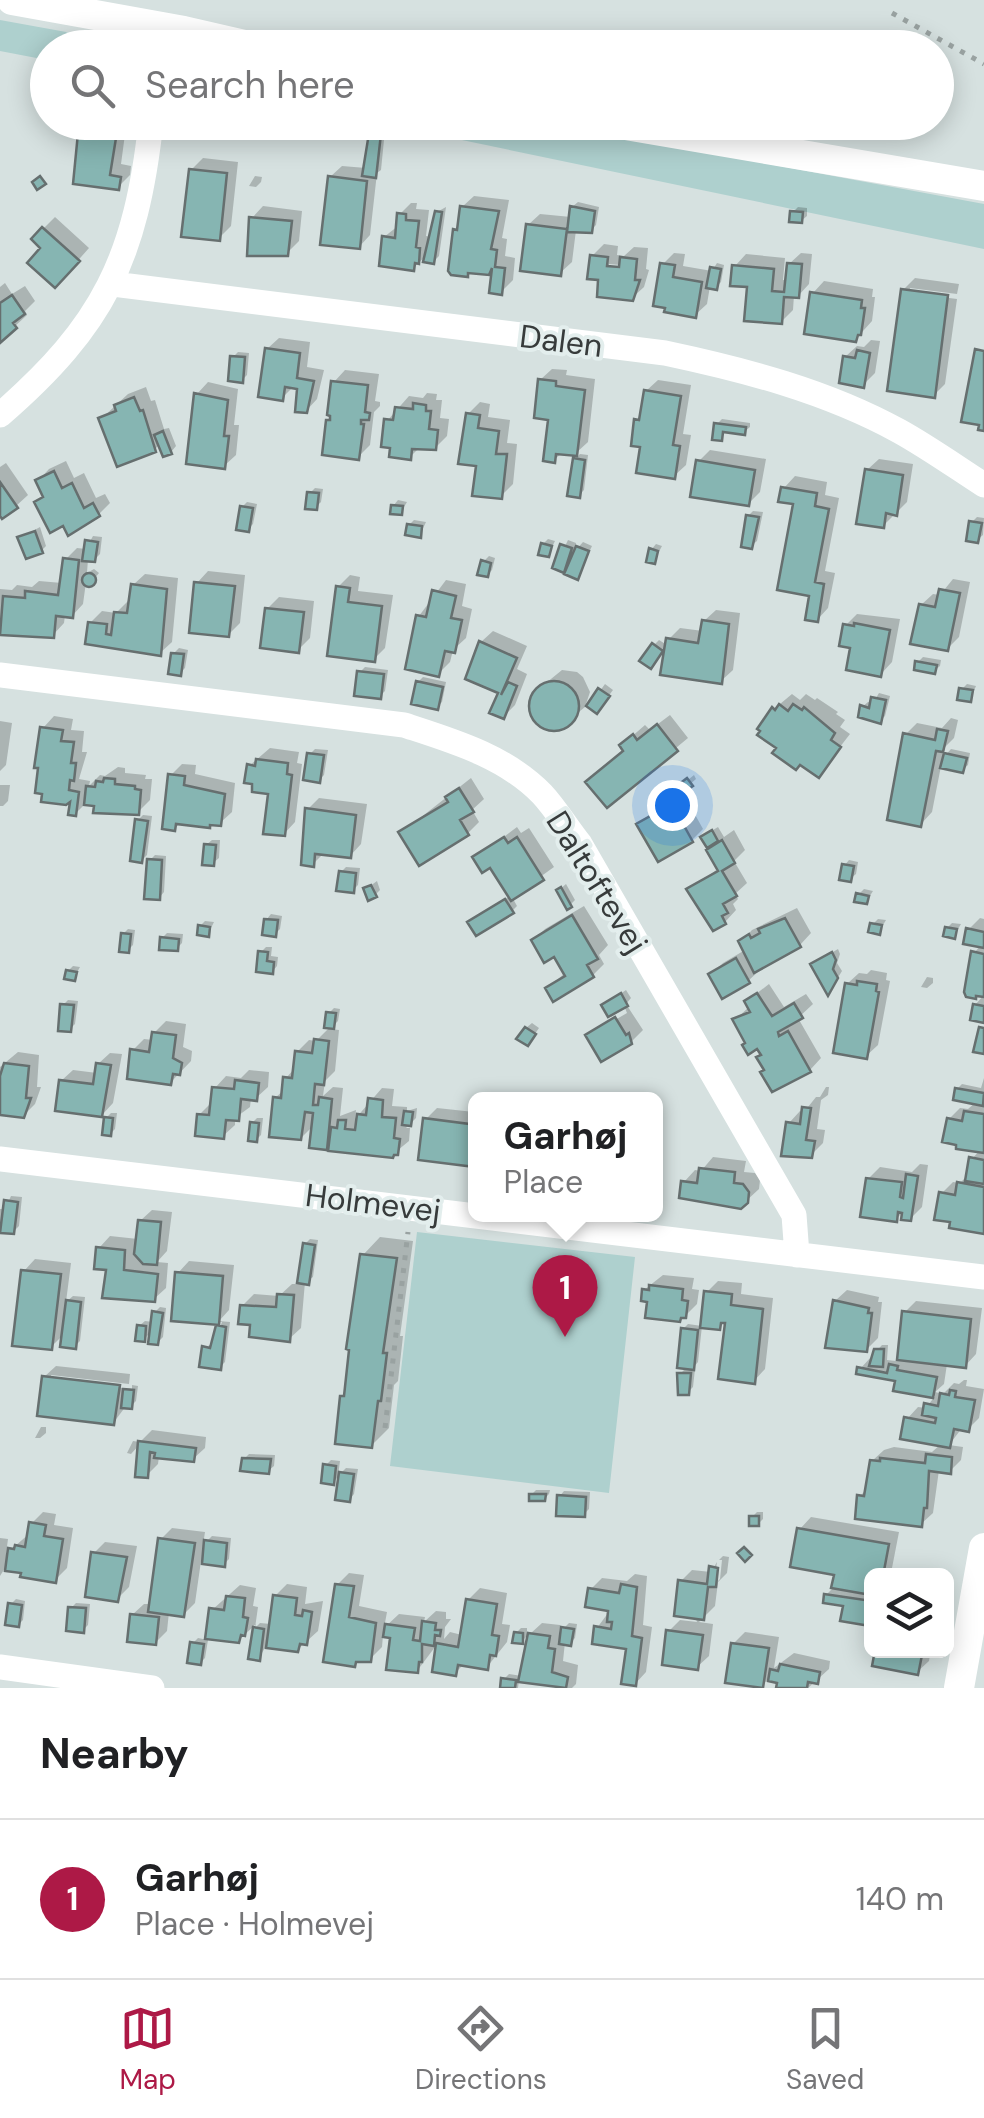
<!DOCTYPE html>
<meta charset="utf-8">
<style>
:root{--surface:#fff;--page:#f2f2f2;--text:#202124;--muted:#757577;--line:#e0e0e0;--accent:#ad1946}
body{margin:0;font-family:"DM Sans",sans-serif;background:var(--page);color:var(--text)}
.controls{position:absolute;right:30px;bottom:30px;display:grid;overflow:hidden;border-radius:15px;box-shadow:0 5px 25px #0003}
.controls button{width:90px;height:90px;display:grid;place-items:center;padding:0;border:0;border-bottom:2px solid var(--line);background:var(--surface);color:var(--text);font:50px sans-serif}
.you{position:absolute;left:672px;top:805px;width:35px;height:35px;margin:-25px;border:8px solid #fff;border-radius:50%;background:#1a73e8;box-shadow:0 0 0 15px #1a73e833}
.badge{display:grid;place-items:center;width:65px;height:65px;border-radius:50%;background:var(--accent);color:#fff;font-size:32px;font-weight:700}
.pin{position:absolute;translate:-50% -82px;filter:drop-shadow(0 2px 5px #0008)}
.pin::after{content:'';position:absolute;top:52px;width:35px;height:30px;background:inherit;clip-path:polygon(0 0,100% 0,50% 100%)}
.popup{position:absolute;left:468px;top:1092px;width:195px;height:130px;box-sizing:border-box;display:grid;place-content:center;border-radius:15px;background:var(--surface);filter:drop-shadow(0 2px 8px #0005);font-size:32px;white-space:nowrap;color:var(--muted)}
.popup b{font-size:38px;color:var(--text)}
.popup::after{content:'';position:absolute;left:50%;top:100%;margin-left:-20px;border:20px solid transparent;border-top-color:var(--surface)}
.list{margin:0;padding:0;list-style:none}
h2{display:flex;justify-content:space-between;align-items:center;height:130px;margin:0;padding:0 40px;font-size:42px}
h2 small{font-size:32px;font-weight:400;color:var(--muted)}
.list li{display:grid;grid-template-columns:65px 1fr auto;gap:30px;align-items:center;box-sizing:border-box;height:160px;padding:0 40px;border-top:2px solid var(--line)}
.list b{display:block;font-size:38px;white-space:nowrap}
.list p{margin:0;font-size:32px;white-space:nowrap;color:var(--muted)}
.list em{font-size:32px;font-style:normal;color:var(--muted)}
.icon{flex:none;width:55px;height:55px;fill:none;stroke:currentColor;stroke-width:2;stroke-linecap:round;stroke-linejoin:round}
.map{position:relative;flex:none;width:984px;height:1688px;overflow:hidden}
.search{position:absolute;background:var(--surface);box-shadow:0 5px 25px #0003;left:30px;right:30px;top:30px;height:110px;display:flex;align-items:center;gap:25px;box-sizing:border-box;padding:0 35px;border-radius:55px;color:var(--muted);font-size:38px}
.sheet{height:290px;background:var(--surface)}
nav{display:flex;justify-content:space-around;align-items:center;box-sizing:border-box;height:140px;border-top:2px solid var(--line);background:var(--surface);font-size:28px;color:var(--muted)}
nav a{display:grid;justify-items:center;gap:5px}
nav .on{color:var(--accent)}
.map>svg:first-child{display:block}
.green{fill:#aed0ce}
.shadow{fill:#0003;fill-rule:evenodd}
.building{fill:#86b5b2;stroke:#666f6f;stroke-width:2.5}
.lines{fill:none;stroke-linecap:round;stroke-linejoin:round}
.path{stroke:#99a2a1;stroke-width:5;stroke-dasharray:5 8;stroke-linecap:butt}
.minor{stroke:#fff;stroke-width:25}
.tertiary{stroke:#fff;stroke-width:30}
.labels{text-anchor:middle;stroke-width:8;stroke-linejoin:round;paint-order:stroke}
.street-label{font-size:32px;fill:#373b3b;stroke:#e3eeed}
</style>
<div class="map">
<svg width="984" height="1688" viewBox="0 0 984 1688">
<rect width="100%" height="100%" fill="#d6e1e0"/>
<!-- green -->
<path class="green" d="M 0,20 L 149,47 L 48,48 L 47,60 L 0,51 Z
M 380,123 L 549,123 L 984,204 L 984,249 Z
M 417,1232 L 635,1257 L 609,1493 L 390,1466 Z"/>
<!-- shadow -->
<path class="shadow" d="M 92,122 L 126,127 L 121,164 L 131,166 L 130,175 L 118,187 L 81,134 Z
M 468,123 L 477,124 L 470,135 L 463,128 Z
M 376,129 L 385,130 L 381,170 L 377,173 L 370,235 L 359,247 L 330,177 L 342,166 L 366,168 L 371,134 Z
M 203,158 L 238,162 L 231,226 L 219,238 L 191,170 Z
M 255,176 L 262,177 L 261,182 L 256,187 L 249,186 Z
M 474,196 L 509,200 L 502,238 L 507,239 L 505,256 L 515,258 L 513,280 L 501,292 L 492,291 L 495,266 L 488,273 L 455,230 L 460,225 L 462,207 Z
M 578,202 L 599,207 L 596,225 L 591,230 L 576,230 L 572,262 L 560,273 L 528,225 L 540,214 L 571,217 L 572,207 Z
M 411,203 L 417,203 L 416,209 L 429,210 L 426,236 L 431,237 L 437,212 L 446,207 L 439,256 L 434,261 L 427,255 L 413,268 L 384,237 L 398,226 L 400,214 Z
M 263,206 L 302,211 L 299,241 L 287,253 L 252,218 Z
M 798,207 L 807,208 L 807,216 L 801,221 L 793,212 Z
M 55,217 L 89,248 L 66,274 L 44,247 L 43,229 Z
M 604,244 L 618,246 L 617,255 L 624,256 L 634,247 L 648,248 L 646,269 L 649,270 L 644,287 L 632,298 L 601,277 L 592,256 ZM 609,264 L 631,266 L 609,269 Z
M 674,253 L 685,254 L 683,266 L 712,271 L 717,263 L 724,265 L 721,282 L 716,287 L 710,286 L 707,304 L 695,315 L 663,264 Z
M 801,253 L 812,254 L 809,284 L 798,296 L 794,295 L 793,310 L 781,322 L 735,266 L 746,254 L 785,258 L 783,280 L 788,280 L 789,264 Z
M 915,278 L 959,284 L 957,294 L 910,288 L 910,293 L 957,299 L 945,384 L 934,395 L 903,290 Z
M 824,281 L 873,289 L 872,297 L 875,297 L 872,321 L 855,340 L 813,293 Z
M 5,283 L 12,294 L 25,286 L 35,301 L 25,311 L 27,315 L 0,340 L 0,287 Z
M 279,338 L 310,342 L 307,367 L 324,370 L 317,399 L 306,411 L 300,387 L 294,386 L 282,398 L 267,349 Z
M 871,340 L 880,341 L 875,373 L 863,385 L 845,357 L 857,346 L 864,347 Z
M 238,352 L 249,353 L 247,375 L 242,380 L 233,357 Z
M 552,369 L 567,370 L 566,375 L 595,379 L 588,442 L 576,453 L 563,452 L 554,460 L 550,418 L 540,380 Z
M 345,370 L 379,374 L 375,401 L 380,402 L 380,406 L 374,412 L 370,445 L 358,457 L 332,418 L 334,382 Z
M 658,380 L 691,385 L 683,434 L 691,435 L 686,465 L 674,476 L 643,445 L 637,420 L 642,414 L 646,391 Z
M 208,382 L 238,389 L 234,425 L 239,425 L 236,455 L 224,466 L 197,394 Z
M 146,387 L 151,401 L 155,400 L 164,429 L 169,428 L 176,446 L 171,452 L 160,444 L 155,449 L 101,419 L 128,394 Z
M 427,393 L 437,394 L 436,400 L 442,400 L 440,418 L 449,419 L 447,436 L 436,447 L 420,447 L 410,457 L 387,421 L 409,396 L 423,398 Z
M 480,402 L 490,404 L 488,417 L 510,420 L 507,443 L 517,444 L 513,484 L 501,496 L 479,464 L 468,414 Z
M 722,419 L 750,423 L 750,427 L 744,432 L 726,430 L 721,439 L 717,424 Z
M 710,450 L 766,459 L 760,492 L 749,503 L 698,462 Z
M 580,454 L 588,455 L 584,490 L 579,495 L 575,459 Z
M 879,459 L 913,464 L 907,502 L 883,526 L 867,470 Z
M 66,461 L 74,478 L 84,473 L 96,498 L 105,494 L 110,503 L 99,514 L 64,523 L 37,502 L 45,495 L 38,481 L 49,469 Z
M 6,463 L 28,495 L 16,506 L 0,512 L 0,467 Z
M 795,476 L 827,482 L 825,495 L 839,498 L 825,571 L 835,573 L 828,608 L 817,620 L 795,502 L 784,488 Z
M 315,488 L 323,489 L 321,502 L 316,507 L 310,493 Z
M 398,500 L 407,502 L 401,512 L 393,506 Z
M 247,502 L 257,504 L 253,524 L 248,529 L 242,507 Z
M 753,511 L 763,512 L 757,541 L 751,546 L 748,516 Z
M 977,517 L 984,518 L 983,535 L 977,540 L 972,522 Z
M 414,520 L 426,522 L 420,535 L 409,525 Z
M 40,527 L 46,546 L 41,551 L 20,538 Z
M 93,536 L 102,537 L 100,554 L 94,560 L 88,559 L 87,573 L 94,569 L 99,573 L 90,584 L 86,582 L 83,604 L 72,616 L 65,615 L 64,623 L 53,635 L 0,629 L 0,589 L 12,590 L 17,585 L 32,587 L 39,581 L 62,583 L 65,560 L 77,548 L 86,549 Z
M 548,539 L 555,541 L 548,555 L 543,544 Z
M 568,540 L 576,543 L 575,551 L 583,542 L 592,546 L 577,577 L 555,567 Z
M 656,544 L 662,546 L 654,561 L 651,550 Z
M 489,556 L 495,558 L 492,570 L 487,575 L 483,562 Z
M 208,571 L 245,575 L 240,623 L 228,635 L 197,583 Z
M 145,574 L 178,578 L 172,642 L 160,653 L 88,642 L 90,623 L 102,611 L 116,613 L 128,601 L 131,602 L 133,585 Z
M 350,575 L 360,577 L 358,591 L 393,595 L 385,648 L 374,659 L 338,587 Z
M 953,579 L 970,582 L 959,637 L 947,649 L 921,605 L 933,594 L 940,595 Z
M 446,580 L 466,584 L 462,606 L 472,609 L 466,638 L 453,650 L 450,662 L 438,674 L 419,616 Z
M 279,597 L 314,601 L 310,638 L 298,650 L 267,609 Z
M 716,610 L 740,613 L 733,670 L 721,681 L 668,640 L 680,628 L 703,631 L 704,621 Z
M 857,614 L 900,619 L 892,662 L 881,674 L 845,626 Z
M 493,631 L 527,646 L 517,669 L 527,674 L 515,705 L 503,717 L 492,712 L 501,691 L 481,642 Z
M 659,640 L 667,645 L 656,661 L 654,645 Z
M 179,648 L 188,650 L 185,668 L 180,673 L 173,654 Z
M 923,657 L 941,660 L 940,666 L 934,671 L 918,662 Z
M 365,667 L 388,670 L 385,691 L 380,696 L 360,672 Z
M 562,670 L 577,672 L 583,677 L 590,692 L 585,707 L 559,728 L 543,726 L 537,722 L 531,707 L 535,692 Z
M 423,677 L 446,682 L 442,702 L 437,707 L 418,682 Z
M 605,684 L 613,690 L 601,706 L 589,706 Z
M 967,684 L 976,686 L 970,700 L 962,689 Z
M 879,693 L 890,696 L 885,716 L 880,721 L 862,707 L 868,702 L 873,703 Z
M 792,694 L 800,700 L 806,694 L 815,700 L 817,698 L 838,712 L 836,714 L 845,720 L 840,727 L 850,734 L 819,774 L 779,748 L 760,729 L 774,709 Z
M 670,715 L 688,738 L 607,805 L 626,750 L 622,745 L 645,725 L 650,730 Z
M 54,716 L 73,719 L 71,730 L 84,731 L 82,752 L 87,752 L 79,779 L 90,781 L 89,786 L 100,775 L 105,776 L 118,767 L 125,768 L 125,773 L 146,775 L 145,779 L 152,779 L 150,800 L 138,812 L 86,803 L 75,814 L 73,797 L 66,802 L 43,728 Z
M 951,718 L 958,720 L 954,738 L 945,747 L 943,758 L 951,749 L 970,753 L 968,765 L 962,770 L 941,766 L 932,812 L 921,824 L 905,735 L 917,723 L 942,728 Z
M 0,721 L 12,723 L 6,765 L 0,771 Z
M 270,748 L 299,752 L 297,763 L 302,764 L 295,822 L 284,834 L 271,792 L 249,766 Z
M 315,749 L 328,750 L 324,775 L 319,780 L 310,754 Z
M 182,764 L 196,765 L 195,774 L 235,783 L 232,812 L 220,823 L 181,822 L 175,828 L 171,775 Z
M 694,775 L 696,779 L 682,791 L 703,829 L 692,840 L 639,825 L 651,813 L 683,795 L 678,788 Z
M 471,778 L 484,799 L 472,810 L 479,822 L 468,833 L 401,833 Z
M 0,785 L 10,785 L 8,801 L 3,806 L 0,806 Z
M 319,798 L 367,804 L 361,844 L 350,856 L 324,853 L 313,864 L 307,810 Z
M 143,815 L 152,816 L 147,855 L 142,860 L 138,820 Z
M 517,827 L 521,833 L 529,828 L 554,867 L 512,897 L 517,906 L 512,911 L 470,922 L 510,896 L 491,865 L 476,858 Z
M 718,827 L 724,837 L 734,830 L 745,850 L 734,861 L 747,883 L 735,894 L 738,899 L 733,904 L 736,910 L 725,922 L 690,889 L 719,868 L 709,850 L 719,840 L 707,844 L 708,833 Z
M 212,840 L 220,840 L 219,858 L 213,863 L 206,845 Z
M 155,855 L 166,856 L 164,892 L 159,898 L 150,860 Z
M 849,860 L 858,862 L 856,874 L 850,879 L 844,866 Z
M 346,867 L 360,868 L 358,885 L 353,890 L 341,872 Z
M 377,881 L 380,890 L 375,895 L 366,889 Z
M 566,884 L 575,900 L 570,905 L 559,890 Z
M 864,889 L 873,891 L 866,902 L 859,894 Z
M 584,906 L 608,945 L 599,955 L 604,964 L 593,975 L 548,988 L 566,972 L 555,954 L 534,940 L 545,929 Z
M 797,908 L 811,933 L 800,945 L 760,970 L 748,981 L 711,975 L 723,963 L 745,950 L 741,942 L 752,930 Z
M 271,914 L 282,916 L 280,929 L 275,934 L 266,920 Z
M 980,918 L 984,919 L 984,1020 L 975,1005 L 983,996 L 974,953 L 981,945 L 968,930 Z
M 878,919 L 886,920 L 879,932 L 873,924 Z
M 205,921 L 214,922 L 208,934 L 200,926 Z
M 952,923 L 961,924 L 954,936 L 947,928 Z
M 128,929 L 135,930 L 133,945 L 128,950 L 123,934 Z
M 167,933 L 183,934 L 182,943 L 177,948 L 162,938 Z
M 266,947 L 272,947 L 271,956 L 278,957 L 277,966 L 272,972 L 261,952 Z
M 838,949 L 840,954 L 837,963 L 842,971 L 829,992 L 813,964 Z
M 73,966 L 80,967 L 74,978 L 68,971 Z
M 871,970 L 887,973 L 886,980 L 890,981 L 878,1045 L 866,1056 L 847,984 L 859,973 L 867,974 Z
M 927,977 L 933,978 L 933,983 L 927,988 L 921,987 Z
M 769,984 L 784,1007 L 806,994 L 813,1004 L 798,1018 L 821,1058 L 810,1070 L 773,1089 L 763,1054 L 758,1046 L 748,1042 L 735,1020 L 750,1006 L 747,1001 Z
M 626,990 L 631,998 L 626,1004 L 643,1030 L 631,1042 L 588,1036 L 598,1026 L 598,1030 L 627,1013 L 625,1008 L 611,1017 L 604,1005 Z
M 68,1000 L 78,1001 L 75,1024 L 70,1029 L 63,1005 Z
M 334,1008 L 340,1009 L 338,1021 L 330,1029 L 339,1030 L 335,1071 L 325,1081 L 323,1096 L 333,1087 L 343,1088 L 340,1116 L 356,1110 L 355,1119 L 382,1088 L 394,1089 L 392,1106 L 407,1107 L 407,1111 L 417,1108 L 416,1118 L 406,1128 L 410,1128 L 409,1141 L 392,1155 L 312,1146 L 315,1124 L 301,1138 L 275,1098 L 285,1089 L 286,1078 L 295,1068 L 297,1052 L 309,1040 L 316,1041 L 331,1026 L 329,1013 Z
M 166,1021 L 186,1024 L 183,1047 L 192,1051 L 191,1061 L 171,1082 L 133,1050 L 144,1039 L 153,1040 L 154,1033 Z
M 532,1023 L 539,1028 L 532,1038 L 526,1028 Z
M 18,1052 L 39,1055 L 37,1087 L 41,1087 L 35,1104 L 23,1116 L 0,1113 L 0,1067 Z
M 110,1053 L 122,1054 L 113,1103 L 102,1115 L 61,1081 L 73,1070 L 97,1073 L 98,1064 Z
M 249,1070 L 269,1072 L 268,1087 L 256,1098 L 251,1098 L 250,1107 L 235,1118 L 235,1125 L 223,1136 L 199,1115 L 211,1103 L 215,1088 L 226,1076 L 241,1078 Z
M 984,1078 L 984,1232 L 941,1194 L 953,1182 L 960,1183 L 969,1174 L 972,1159 L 980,1150 L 949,1119 L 960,1108 L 968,1109 L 976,1102 L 957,1089 L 962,1084 L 981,1088 Z
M 826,1087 L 829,1087 L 828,1095 L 821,1100 L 817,1129 L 825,1130 L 823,1143 L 811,1155 L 789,1123 L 800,1111 L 804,1112 L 816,1097 L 820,1097 Z
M 437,1108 L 474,1112 L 475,1109 L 475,1164 L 425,1120 Z
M 111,1113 L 117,1113 L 115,1129 L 110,1134 L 106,1118 Z
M 257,1118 L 263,1118 L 261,1135 L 256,1140 L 252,1123 Z
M 713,1157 L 746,1161 L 744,1172 L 755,1173 L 760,1180 L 759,1189 L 746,1201 L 684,1182 L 695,1170 L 701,1171 Z
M 920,1164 L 928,1165 L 922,1207 L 911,1218 L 905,1210 L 896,1219 L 868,1179 L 880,1167 L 912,1172 Z
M 11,1196 L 22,1197 L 19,1226 L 13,1232 L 0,1230 L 0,1209 L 5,1209 Z
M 152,1210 L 172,1212 L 167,1251 L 157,1262 L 168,1263 L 166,1288 L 154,1299 L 108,1268 L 99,1248 L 110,1236 L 138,1239 L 140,1221 Z
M 380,1237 L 413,1241 L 400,1336 L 403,1336 L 398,1381 L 394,1385 L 389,1428 L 372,1445 L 347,1393 L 363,1255 Z
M 310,1239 L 318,1240 L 313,1277 L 305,1282 L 301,1328 L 289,1339 L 253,1323 L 242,1306 L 254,1294 L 279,1296 L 292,1284 L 300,1284 L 305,1244 Z
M 35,1259 L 71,1263 L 66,1302 L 73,1296 L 85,1297 L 80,1341 L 75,1346 L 64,1334 L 51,1347 L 24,1271 Z
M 189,1261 L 234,1265 L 229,1310 L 219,1321 L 230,1322 L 225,1362 L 220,1367 L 204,1348 L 214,1343 L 222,1322 L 174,1318 L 178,1273 Z
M 663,1275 L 694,1278 L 692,1289 L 699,1290 L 697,1304 L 685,1316 L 650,1300 L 644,1290 Z
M 718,1281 L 742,1283 L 741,1294 L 773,1298 L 765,1369 L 754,1381 L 727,1319 L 719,1327 L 707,1292 Z
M 847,1290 L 879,1297 L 878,1302 L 882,1302 L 878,1338 L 866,1350 L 835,1301 Z
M 916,1301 L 982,1308 L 976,1354 L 965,1366 L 947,1364 L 944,1384 L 935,1392 L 943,1394 L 954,1383 L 959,1384 L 964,1380 L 967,1380 L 966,1386 L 984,1389 L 979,1418 L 968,1429 L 962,1428 L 949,1445 L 963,1447 L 961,1460 L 950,1471 L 939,1470 L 933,1513 L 921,1524 L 860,1496 L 867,1489 L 872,1461 L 884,1450 L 894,1447 L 932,1452 L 941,1444 L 907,1419 L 918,1407 L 926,1408 L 935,1396 L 896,1389 L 898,1379 L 860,1369 L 882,1345 L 888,1345 L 887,1360 L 896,1361 L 899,1358 L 905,1312 Z
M 160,1307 L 166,1308 L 163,1337 L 158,1342 L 152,1331 L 144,1339 L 139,1326 L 145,1321 L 153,1322 L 154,1313 Z
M 688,1324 L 702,1326 L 698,1362 L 692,1369 L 695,1369 L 693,1387 L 688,1392 L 680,1374 L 687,1367 L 683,1329 Z
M 56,1366 L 130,1374 L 129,1384 L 51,1375 L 51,1380 L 132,1389 L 132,1385 L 138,1386 L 136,1401 L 131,1406 L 126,1406 L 114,1422 L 44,1377 Z
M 41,1427 L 46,1427 L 46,1433 L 40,1438 L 35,1438 Z
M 152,1430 L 206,1437 L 205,1448 L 193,1459 L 159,1456 L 158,1464 L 147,1475 L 140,1444 L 131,1454 L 127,1453 L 133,1441 L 140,1442 Z
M 249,1454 L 275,1455 L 274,1466 L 268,1471 L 244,1459 Z
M 331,1460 L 340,1461 L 338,1476 L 346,1468 L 358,1469 L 354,1494 L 349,1500 L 341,1474 L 333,1482 L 326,1465 Z
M 536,1490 L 550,1490 L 549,1494 L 544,1499 L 531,1495 Z
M 564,1491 L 590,1492 L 589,1509 L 584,1514 L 559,1497 Z
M 43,1512 L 56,1514 L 54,1525 L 73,1528 L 67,1568 L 55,1580 L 5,1568 L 0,1576 L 0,1538 L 8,1539 L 6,1554 L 30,1533 L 32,1523 Z
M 757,1512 L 763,1512 L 763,1519 L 758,1524 L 752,1517 Z
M 811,1517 L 899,1532 L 892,1568 L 885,1576 L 872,1576 L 869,1623 L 845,1604 L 826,1595 L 834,1587 L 837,1573 L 800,1529 Z
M 172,1528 L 205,1532 L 203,1545 L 212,1536 L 231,1538 L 229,1559 L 224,1564 L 201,1561 L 195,1603 L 183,1615 L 169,1612 L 167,1631 L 155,1643 L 132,1615 L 144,1604 L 151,1604 L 160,1540 Z
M 105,1542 L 137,1546 L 129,1587 L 117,1599 L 93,1554 Z
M 723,1556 L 729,1557 L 727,1573 L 718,1582 L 715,1606 L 699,1622 L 713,1624 L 709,1656 L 697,1667 L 669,1631 L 680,1620 L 697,1622 L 681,1581 L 692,1570 L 711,1572 L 717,1562 L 714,1585 L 720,1579 L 722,1560 L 719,1560 Z
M 349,1573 L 364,1575 L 359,1606 L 387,1612 L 384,1628 L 399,1614 L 425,1617 L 424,1622 L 436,1611 L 446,1612 L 446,1619 L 451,1619 L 445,1627 L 444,1639 L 450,1632 L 462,1635 L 468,1600 L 480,1588 L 507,1593 L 502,1624 L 510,1625 L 507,1642 L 487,1667 L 464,1664 L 455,1673 L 434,1670 L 438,1643 L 417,1671 L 393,1636 L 383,1635 L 382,1647 L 370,1659 L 360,1659 L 354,1664 L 337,1585 Z
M 635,1574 L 647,1576 L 643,1625 L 652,1627 L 646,1672 L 635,1684 L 628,1647 L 597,1628 L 611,1609 L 590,1590 L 602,1578 L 627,1581 Z
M 287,1584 L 307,1587 L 305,1604 L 323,1601 L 318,1631 L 297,1650 L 266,1646 L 259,1658 L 251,1657 L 256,1624 L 238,1641 L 212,1610 L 240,1585 L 256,1588 L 253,1606 L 258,1607 L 255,1628 L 260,1623 L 271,1624 L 275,1596 Z
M 16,1599 L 25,1601 L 23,1620 L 18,1625 L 11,1604 Z
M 76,1603 L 90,1604 L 88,1625 L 83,1630 L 71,1608 Z
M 542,1623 L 560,1625 L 559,1633 L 569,1623 L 577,1624 L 575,1638 L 570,1643 L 565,1642 L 563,1661 L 578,1665 L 576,1684 L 572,1688 L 556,1688 L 556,1685 L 519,1680 L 518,1688 L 502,1688 L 504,1679 L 509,1674 L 522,1676 L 530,1634 Z
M 521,1628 L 527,1628 L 527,1636 L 522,1641 L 516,1633 Z
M 745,1632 L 779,1637 L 774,1668 L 794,1653 L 830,1661 L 829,1669 L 808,1688 L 791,1688 L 768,1679 L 762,1686 L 733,1644 Z
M 198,1638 L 208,1640 L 205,1658 L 200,1663 L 192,1644 Z
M 878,1650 L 931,1650 L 929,1661 L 917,1672 Z"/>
<!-- building -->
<path class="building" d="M 461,127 L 473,129 L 471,138 L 459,136 Z
M 78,133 L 116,138 L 110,175 L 121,177 L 119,190 L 73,184 Z
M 369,133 L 381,134 L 376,178 L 362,176 Z
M 189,169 L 227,173 L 220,241 L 181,237 Z
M 40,176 L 46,184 L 37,190 L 32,182 Z
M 328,176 L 367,181 L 360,249 L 320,245 Z
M 460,206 L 499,211 L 491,249 L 497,250 L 495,267 L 505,268 L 502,295 L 489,293 L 492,268 L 489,275 L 468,273 L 468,277 L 451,275 L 448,271 L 453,229 L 457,230 Z
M 570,206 L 595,211 L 592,233 L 567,232 Z
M 435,211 L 442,212 L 434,264 L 423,262 Z
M 790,211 L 803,212 L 802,223 L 789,222 Z
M 397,213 L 406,214 L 406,220 L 419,221 L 416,247 L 420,248 L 419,264 L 415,263 L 414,271 L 379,266 L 382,236 L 395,238 Z
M 249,217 L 292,221 L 288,256 L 247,256 Z
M 526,224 L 567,229 L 561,276 L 520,271 Z
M 42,227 L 80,261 L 55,288 L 27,263 L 40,248 L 31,239 Z
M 590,255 L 608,257 L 607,266 L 619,267 L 620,257 L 637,259 L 635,280 L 640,280 L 633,301 L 597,297 L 598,280 L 587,279 Z
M 660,263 L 675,265 L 673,277 L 702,282 L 696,318 L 664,312 L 665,308 L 653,306 Z
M 787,263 L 802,264 L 799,298 L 784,297 L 782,324 L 744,321 L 747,287 L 730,286 L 732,265 L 774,269 L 772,291 L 784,292 Z
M 710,267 L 721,269 L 717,290 L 706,288 Z
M 901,289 L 948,295 L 935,398 L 887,391 Z
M 810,292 L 862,300 L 861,308 L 865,308 L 861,335 L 858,335 L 856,342 L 804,334 Z
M 12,295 L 25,314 L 13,323 L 17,328 L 0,343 L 0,303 Z
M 265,348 L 300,353 L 297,378 L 314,381 L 307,413 L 295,412 L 297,389 L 285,387 L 283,401 L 258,397 Z
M 975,349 L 984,351 L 984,431 L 978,430 L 979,425 L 961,422 Z
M 857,350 L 870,353 L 864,388 L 839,383 L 843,356 L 855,358 Z
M 230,356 L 245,357 L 243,383 L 228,381 Z
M 538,379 L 556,381 L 556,386 L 585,390 L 577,456 L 556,454 L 555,463 L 543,461 L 548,420 L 534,418 Z
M 331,381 L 368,385 L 365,412 L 370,413 L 369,420 L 361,420 L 361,424 L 364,424 L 359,460 L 322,455 L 326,420 L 330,420 L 330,416 L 327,415 Z
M 644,390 L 681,396 L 673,445 L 680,446 L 675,479 L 636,473 L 640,447 L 631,446 L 634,419 L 639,420 Z
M 194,393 L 228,400 L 224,436 L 229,436 L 225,469 L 186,464 Z
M 134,397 L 140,411 L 143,410 L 156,452 L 117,467 L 98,418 L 116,411 L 114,405 Z
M 413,403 L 426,405 L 426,411 L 431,411 L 429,429 L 438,430 L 436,450 L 412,449 L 411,460 L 389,457 L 390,448 L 381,447 L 384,419 L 393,420 L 395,407 L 413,409 Z
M 466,413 L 480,415 L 478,428 L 499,431 L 496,454 L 507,454 L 502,499 L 472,496 L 476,466 L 458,464 Z
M 714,423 L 746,427 L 745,435 L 723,432 L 722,441 L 712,440 Z
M 163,431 L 172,454 L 163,457 L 154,435 Z
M 573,458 L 585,460 L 580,498 L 567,496 Z
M 696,460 L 755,470 L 749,506 L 690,497 Z
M 865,469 L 903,475 L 897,516 L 886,513 L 884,528 L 856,524 Z
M 54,471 L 62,488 L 72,483 L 84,508 L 93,503 L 100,516 L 68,536 L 63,526 L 50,533 L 34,502 L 43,497 L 35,480 Z
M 0,482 L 18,508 L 2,519 L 0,516 Z
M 781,487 L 817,493 L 815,506 L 829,509 L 815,582 L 824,584 L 818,622 L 805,620 L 809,596 L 777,590 L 793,504 L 778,502 Z
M 307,492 L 319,493 L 317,510 L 305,509 Z
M 391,505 L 403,506 L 402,515 L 390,514 Z
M 240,506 L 253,508 L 249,532 L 236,530 Z
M 746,515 L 759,517 L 752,549 L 741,547 Z
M 969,521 L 982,523 L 978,543 L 966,541 Z
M 407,524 L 422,526 L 421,538 L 405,535 Z
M 35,531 L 43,553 L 26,559 L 17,537 Z
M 85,540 L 98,542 L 95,562 L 82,561 Z
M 541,543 L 552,546 L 549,557 L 538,555 Z
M 560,544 L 572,548 L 564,573 L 552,568 Z
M 576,546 L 589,551 L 578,580 L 564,574 Z
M 649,548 L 658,551 L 655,564 L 646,562 Z
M 63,558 L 79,560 L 73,618 L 56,616 L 54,638 L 0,635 L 3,596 L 25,598 L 25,591 L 58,595 Z
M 481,560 L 491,563 L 488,577 L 477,575 Z
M82 580a7 7 0 1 1 14 0a7 7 0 1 1-14 0Z
M 194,582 L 235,586 L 229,637 L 189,633 Z
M 131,584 L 167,589 L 161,656 L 85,644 L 88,622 L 107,624 L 106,634 L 111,635 L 114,612 L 127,613 Z
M 336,586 L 350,588 L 348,602 L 382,606 L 375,662 L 327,656 Z
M 939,589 L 960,593 L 948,651 L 910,644 L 919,604 L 935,607 Z
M 432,590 L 456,596 L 451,618 L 462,620 L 455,653 L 445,651 L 439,677 L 405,669 L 416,615 L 426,617 Z
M 265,608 L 304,612 L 299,653 L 260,648 Z
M 702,620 L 729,624 L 722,684 L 660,675 L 666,638 L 698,643 Z
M 854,623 L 890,630 L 881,677 L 846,670 L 850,648 L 839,646 L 843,624 L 854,626 Z
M 479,641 L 517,658 L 501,695 L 508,682 L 517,686 L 504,719 L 489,713 L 498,693 L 465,679 Z
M 652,643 L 663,651 L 651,669 L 639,661 Z
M 171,653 L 184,654 L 181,676 L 168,674 Z
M 915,661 L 937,665 L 935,674 L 914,670 Z
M 357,671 L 384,674 L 381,699 L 354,696 Z
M529 706a25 25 0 1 1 50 0a25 25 0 1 1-50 0Z
M 416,681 L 443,687 L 438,710 L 411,704 Z
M 598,688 L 610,696 L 597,714 L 586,706 Z
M 959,688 L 973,690 L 971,702 L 957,700 Z
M 871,697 L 886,700 L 881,724 L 858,717 L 860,705 L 869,708 Z
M 779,704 L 788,711 L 793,704 L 802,710 L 804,707 L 835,733 L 831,740 L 841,747 L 819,778 L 800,765 L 796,770 L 772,753 L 776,748 L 757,735 L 760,731 L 757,729 L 772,707 L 775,710 Z
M 657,724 L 678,751 L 607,808 L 585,782 L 623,751 L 619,745 L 633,734 L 637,740 Z
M 40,727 L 63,730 L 61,741 L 74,742 L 71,763 L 76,763 L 74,781 L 70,780 L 69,790 L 79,792 L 76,816 L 68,815 L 70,802 L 66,805 L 41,802 L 42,794 L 35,793 L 38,768 L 34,768 Z
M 937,729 L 948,731 L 943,752 L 936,751 L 921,827 L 887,820 L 903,733 L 935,740 Z
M 307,753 L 324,755 L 320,783 L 303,780 Z
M 944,753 L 967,758 L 963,773 L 940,768 Z
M 256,759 L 288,763 L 287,774 L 292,775 L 285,836 L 263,834 L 268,794 L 252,792 L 252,784 L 244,783 L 247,764 L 255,766 Z
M 168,774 L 185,776 L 184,785 L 225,794 L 221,826 L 210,825 L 210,828 L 176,824 L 175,831 L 162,829 Z
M 104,778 L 115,779 L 115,784 L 135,786 L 135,789 L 141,790 L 139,815 L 93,813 L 94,806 L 84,805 L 86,786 L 95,787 L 96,781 L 103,782 Z
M 687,778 L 693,786 L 680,795 L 674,788 Z
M 459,788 L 474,812 L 460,820 L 469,835 L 419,866 L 398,832 L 448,802 L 445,797 Z
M 672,804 L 693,842 L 658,862 L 636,824 Z
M 305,808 L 356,815 L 351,858 L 315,854 L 314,867 L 301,865 Z
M 135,819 L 148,821 L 142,863 L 130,861 Z
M 712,830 L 718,841 L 707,848 L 700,837 Z
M 504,837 L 508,843 L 517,837 L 544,880 L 511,901 L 490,868 L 482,873 L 472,857 Z
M 722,840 L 735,863 L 722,871 L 737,896 L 723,904 L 728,913 L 722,916 L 726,924 L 713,931 L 686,889 L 718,871 L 706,850 Z
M 204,844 L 216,845 L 214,866 L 202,865 Z
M 147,859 L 162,860 L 160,900 L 144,899 Z
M 842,864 L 854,866 L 851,882 L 839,880 Z
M 339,871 L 356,873 L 354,893 L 336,891 Z
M 371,885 L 377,897 L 368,901 L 363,888 Z
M 561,887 L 572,907 L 567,910 L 556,890 Z
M 856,893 L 869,896 L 867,904 L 854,902 Z
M 505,899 L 514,913 L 476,936 L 467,922 Z
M 572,915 L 598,959 L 587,965 L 594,977 L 553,1002 L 545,988 L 565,976 L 554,957 L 544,963 L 531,940 Z
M 785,918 L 801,947 L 754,973 L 738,941 L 749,934 L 751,938 L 760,933 L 758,929 Z
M 264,919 L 278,920 L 276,937 L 262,935 Z
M 870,923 L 882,925 L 880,935 L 868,932 Z
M 198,925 L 210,927 L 209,937 L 197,935 Z
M 945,927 L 957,929 L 955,939 L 943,936 Z
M 966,928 L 984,932 L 984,948 L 963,944 Z
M 121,933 L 131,934 L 129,953 L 119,952 Z
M 160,937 L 179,939 L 178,951 L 159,950 Z
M 258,951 L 268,952 L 267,961 L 274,962 L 273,974 L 256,972 Z
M 971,951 L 984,954 L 984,997 L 976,996 L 976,999 L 966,997 L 964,992 Z
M 832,952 L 836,960 L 833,969 L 838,978 L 828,996 L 810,964 Z
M 736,958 L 750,983 L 722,999 L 708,974 Z
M 66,970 L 77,972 L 75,981 L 64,979 Z
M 857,981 L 877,984 L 876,991 L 879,992 L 867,1059 L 833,1053 L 845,983 L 857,985 Z
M 621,993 L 628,1006 L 608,1017 L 601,1005 Z
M 757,993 L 772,1016 L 794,1003 L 803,1018 L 778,1032 L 779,1036 L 788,1031 L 811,1072 L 772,1092 L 760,1072 L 764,1070 L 756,1057 L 761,1055 L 757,1049 L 748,1055 L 742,1045 L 745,1043 L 732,1019 L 750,1012 L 744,1001 Z
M 60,1004 L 74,1005 L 71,1032 L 58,1031 Z
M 973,1004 L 984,1006 L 984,1023 L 970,1020 Z
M 326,1012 L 336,1013 L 334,1029 L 324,1028 Z
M 615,1017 L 626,1035 L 629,1033 L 632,1044 L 601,1062 L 585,1035 Z
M 525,1027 L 536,1034 L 528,1046 L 516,1039 Z
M 979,1027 L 984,1028 L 984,1054 L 973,1052 Z
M 152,1032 L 176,1035 L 173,1058 L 182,1063 L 180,1075 L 173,1074 L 171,1085 L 127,1079 L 130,1049 L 149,1052 Z
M 314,1039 L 329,1041 L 324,1085 L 315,1084 L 313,1105 L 318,1105 L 319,1097 L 332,1099 L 327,1150 L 309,1148 L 313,1113 L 305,1112 L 301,1140 L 269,1137 L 273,1097 L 281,1098 L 283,1077 L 292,1078 L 295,1051 L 312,1053 Z
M 4,1063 L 29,1066 L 26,1098 L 31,1098 L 24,1118 L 0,1115 L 0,1076 Z
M 96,1063 L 111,1065 L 102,1117 L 55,1111 L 59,1080 L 93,1084 Z
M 235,1080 L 259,1083 L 257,1101 L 241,1099 L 239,1121 L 226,1120 L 224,1139 L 195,1136 L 197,1114 L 209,1115 L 212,1087 L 234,1089 Z
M 955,1088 L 984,1093 L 983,1106 L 953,1100 Z
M 368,1098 L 383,1100 L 382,1117 L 396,1118 L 394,1138 L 400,1139 L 398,1155 L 394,1155 L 393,1158 L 328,1151 L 331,1127 L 337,1128 L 338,1120 L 346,1120 L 345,1129 L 355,1130 L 357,1114 L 366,1115 Z
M 802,1107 L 811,1108 L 806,1140 L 815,1141 L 812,1158 L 781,1156 L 786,1122 L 800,1124 Z
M 472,1109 L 475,1109 L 475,1167 L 418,1160 L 423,1118 L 470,1124 Z
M 404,1111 L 413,1112 L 411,1126 L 402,1125 Z
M 964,1111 L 984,1114 L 984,1153 L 956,1149 L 956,1145 L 942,1142 L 947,1118 L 962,1121 Z
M 104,1117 L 113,1118 L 111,1136 L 102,1135 Z
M 250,1122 L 259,1123 L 257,1142 L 248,1141 Z
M 969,1157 L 984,1160 L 984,1184 L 965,1181 Z
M 699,1168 L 735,1172 L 734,1183 L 743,1184 L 749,1192 L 748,1203 L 741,1209 L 679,1198 L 681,1181 L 697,1183 Z
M 906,1174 L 918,1176 L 911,1221 L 901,1220 L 902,1213 L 898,1212 L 897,1222 L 860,1217 L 866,1178 L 902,1182 L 900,1197 L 903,1198 Z
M 957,1182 L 984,1187 L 984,1234 L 949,1228 L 950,1222 L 934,1220 L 939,1192 L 955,1195 Z
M 4,1200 L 18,1202 L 14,1234 L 0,1233 Z
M 138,1220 L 161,1222 L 157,1265 L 143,1264 L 134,1254 Z
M 303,1243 L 315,1245 L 309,1285 L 297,1283 Z
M 96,1247 L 125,1250 L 124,1270 L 158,1274 L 155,1302 L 102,1298 L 106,1270 L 94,1269 Z
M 360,1254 L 397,1258 L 383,1353 L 387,1353 L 381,1401 L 378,1401 L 372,1448 L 335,1444 L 340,1396 L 344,1396 L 349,1350 L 346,1349 Z
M 21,1270 L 61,1274 L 52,1350 L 12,1346 Z
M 175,1272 L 223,1276 L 219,1325 L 171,1321 Z
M 649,1285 L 683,1289 L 682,1300 L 688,1301 L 686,1318 L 681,1318 L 680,1322 L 645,1318 L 647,1302 L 641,1301 L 642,1289 L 649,1290 Z
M 704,1291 L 732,1294 L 731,1305 L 763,1309 L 755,1384 L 718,1379 L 725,1323 L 721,1323 L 720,1330 L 700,1328 Z
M 277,1294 L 294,1295 L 290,1342 L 249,1337 L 250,1325 L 238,1324 L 240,1305 L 276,1307 Z
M 66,1300 L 81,1302 L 76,1349 L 60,1347 Z
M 833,1300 L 869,1308 L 868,1313 L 872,1313 L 867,1352 L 825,1348 Z
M 152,1311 L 163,1313 L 158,1345 L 148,1344 Z
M 902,1311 L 971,1319 L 966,1368 L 897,1360 Z
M 137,1325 L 146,1326 L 145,1342 L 135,1341 Z
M 216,1325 L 226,1327 L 221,1370 L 199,1367 L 202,1346 L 210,1348 Z
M 681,1328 L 698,1330 L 694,1370 L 677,1368 Z
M 874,1349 L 884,1349 L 883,1367 L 869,1366 Z
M 889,1364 L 898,1366 L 897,1370 L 937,1377 L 933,1398 L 893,1391 L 895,1381 L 856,1374 L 857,1367 L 887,1373 Z
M 677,1373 L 691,1373 L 689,1395 L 678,1395 Z
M 42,1376 L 120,1385 L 114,1425 L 37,1416 Z
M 123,1389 L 134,1390 L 132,1409 L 121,1408 Z
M 950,1390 L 956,1391 L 955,1397 L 975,1400 L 969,1432 L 954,1429 L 950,1448 L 900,1439 L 904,1417 L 935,1423 L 936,1418 L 922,1415 L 924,1403 L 938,1406 L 940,1393 L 949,1395 Z
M 138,1441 L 196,1448 L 194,1462 L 154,1458 L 155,1453 L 150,1452 L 148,1478 L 135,1477 Z
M 926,1454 L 952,1457 L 951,1474 L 929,1471 L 927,1508 L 924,1508 L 922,1527 L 855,1519 L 857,1495 L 864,1496 L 870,1460 L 880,1461 L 880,1458 L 925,1463 Z
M 242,1458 L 271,1459 L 269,1474 L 240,1471 Z
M 323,1464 L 336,1466 L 334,1485 L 321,1483 Z
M 339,1472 L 354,1474 L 350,1502 L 335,1500 Z
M 529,1494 L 546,1494 L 545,1501 L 529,1501 Z
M 557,1495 L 586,1497 L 585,1517 L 556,1516 Z
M 749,1516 L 759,1516 L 759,1526 L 749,1526 Z
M 29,1522 L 46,1525 L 44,1536 L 63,1539 L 56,1583 L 20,1577 L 21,1573 L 5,1571 L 8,1548 L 14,1549 L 15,1545 L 25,1547 Z
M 797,1528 L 889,1544 L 883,1576 L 872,1576 L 871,1595 L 831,1588 L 834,1575 L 790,1567 Z
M 158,1538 L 195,1543 L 184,1617 L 148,1612 Z
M 204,1540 L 227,1543 L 225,1567 L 202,1564 Z
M 744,1547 L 752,1555 L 745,1562 L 737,1553 Z
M 91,1552 L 127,1557 L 118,1602 L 85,1597 Z
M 709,1566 L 718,1568 L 716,1587 L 708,1587 L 704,1620 L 674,1616 L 678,1580 L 707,1584 Z
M 335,1584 L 354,1586 L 349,1617 L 376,1623 L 371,1662 L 356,1662 L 355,1667 L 323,1662 Z
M 621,1584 L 637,1587 L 632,1636 L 642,1638 L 636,1686 L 621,1684 L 626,1649 L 592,1644 L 594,1626 L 611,1629 L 612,1622 L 607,1622 L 608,1611 L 585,1607 L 588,1588 L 619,1593 Z
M 824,1594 L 872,1601 L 870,1626 L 840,1621 L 843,1606 L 823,1603 Z
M 273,1595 L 297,1598 L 295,1615 L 302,1616 L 303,1610 L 312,1612 L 307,1645 L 300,1644 L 298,1652 L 266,1648 Z
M 226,1596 L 245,1598 L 243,1617 L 248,1618 L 245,1636 L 241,1635 L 239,1643 L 205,1639 L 209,1608 L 224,1610 Z
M 466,1599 L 497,1604 L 492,1635 L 499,1636 L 496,1656 L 490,1655 L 488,1670 L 458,1665 L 456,1676 L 432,1672 L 436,1643 L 458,1647 Z
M 8,1603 L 22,1605 L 19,1627 L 5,1625 Z
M 68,1607 L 86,1608 L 84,1633 L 66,1631 Z
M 130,1614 L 159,1617 L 156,1645 L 127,1642 Z
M 422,1621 L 436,1623 L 435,1630 L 441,1630 L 440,1636 L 435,1635 L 434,1646 L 422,1644 L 422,1662 L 419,1662 L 418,1673 L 386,1670 L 390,1638 L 383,1637 L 385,1624 L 415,1628 L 413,1640 L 420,1641 Z
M 253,1627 L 264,1629 L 260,1661 L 248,1659 Z
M 561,1627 L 574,1629 L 571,1646 L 559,1644 Z
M 666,1630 L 703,1635 L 698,1670 L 662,1665 Z
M 514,1632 L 523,1633 L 523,1644 L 512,1643 Z
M 528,1633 L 550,1636 L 548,1648 L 555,1649 L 552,1672 L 568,1677 L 566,1688 L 518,1682 Z
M 190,1642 L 204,1644 L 201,1665 L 187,1663 Z
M 731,1643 L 769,1648 L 763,1688 L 725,1683 Z
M 875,1650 L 923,1650 L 918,1675 L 872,1666 Z
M 780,1664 L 820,1672 L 818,1684 L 808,1682 L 807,1688 L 776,1688 L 777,1683 L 768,1681 L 770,1669 L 778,1671 Z
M 501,1678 L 516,1680 L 515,1688 L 500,1688 Z"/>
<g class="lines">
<!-- path -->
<path class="path" d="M 892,13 L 984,64
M 385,1428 L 408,1232"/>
<!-- minor -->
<path class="minor" d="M 113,284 L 665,353 C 745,370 826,391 899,431 C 928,447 956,467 984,485
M 0,415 C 104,325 136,258 151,122
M 0,675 L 404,725 C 453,741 505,756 542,794 C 556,809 567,828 580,844 L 794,1215 L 797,1255
M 0,1159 L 984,1277
M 0,1667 L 152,1688"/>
<!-- tertiary -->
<path class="tertiary" d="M 12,0 L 184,31 L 257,48
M 608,122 L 984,186
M 959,1688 L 984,1548"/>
</g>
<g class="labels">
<!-- street labels -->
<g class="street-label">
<text transform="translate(561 341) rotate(7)" y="11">Dalen</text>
<text transform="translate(597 882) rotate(58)" y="11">Daltoftevej</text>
<text transform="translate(373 1203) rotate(7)" y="11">Holmevej</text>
</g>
</g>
</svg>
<div class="controls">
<button><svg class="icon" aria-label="layers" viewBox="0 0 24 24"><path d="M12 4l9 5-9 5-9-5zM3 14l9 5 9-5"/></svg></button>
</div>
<div class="you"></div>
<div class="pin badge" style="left:565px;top:1337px">1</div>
<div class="popup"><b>Garhøj</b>Place</div>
<div class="search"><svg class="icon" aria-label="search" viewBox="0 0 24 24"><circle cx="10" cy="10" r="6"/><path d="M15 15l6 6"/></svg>Search here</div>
</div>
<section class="sheet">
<h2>Nearby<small></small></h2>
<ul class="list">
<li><span class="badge">1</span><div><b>Garhøj</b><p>Place · Holmevej</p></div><em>140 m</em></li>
</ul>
</section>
<nav>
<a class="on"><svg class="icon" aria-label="map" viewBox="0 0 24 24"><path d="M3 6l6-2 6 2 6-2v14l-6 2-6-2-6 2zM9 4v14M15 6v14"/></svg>Map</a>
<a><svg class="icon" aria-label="directions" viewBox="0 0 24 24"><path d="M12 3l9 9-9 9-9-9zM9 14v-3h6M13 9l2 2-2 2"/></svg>Directions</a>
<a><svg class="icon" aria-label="saved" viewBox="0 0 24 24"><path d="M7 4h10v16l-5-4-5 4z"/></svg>Saved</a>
</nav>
